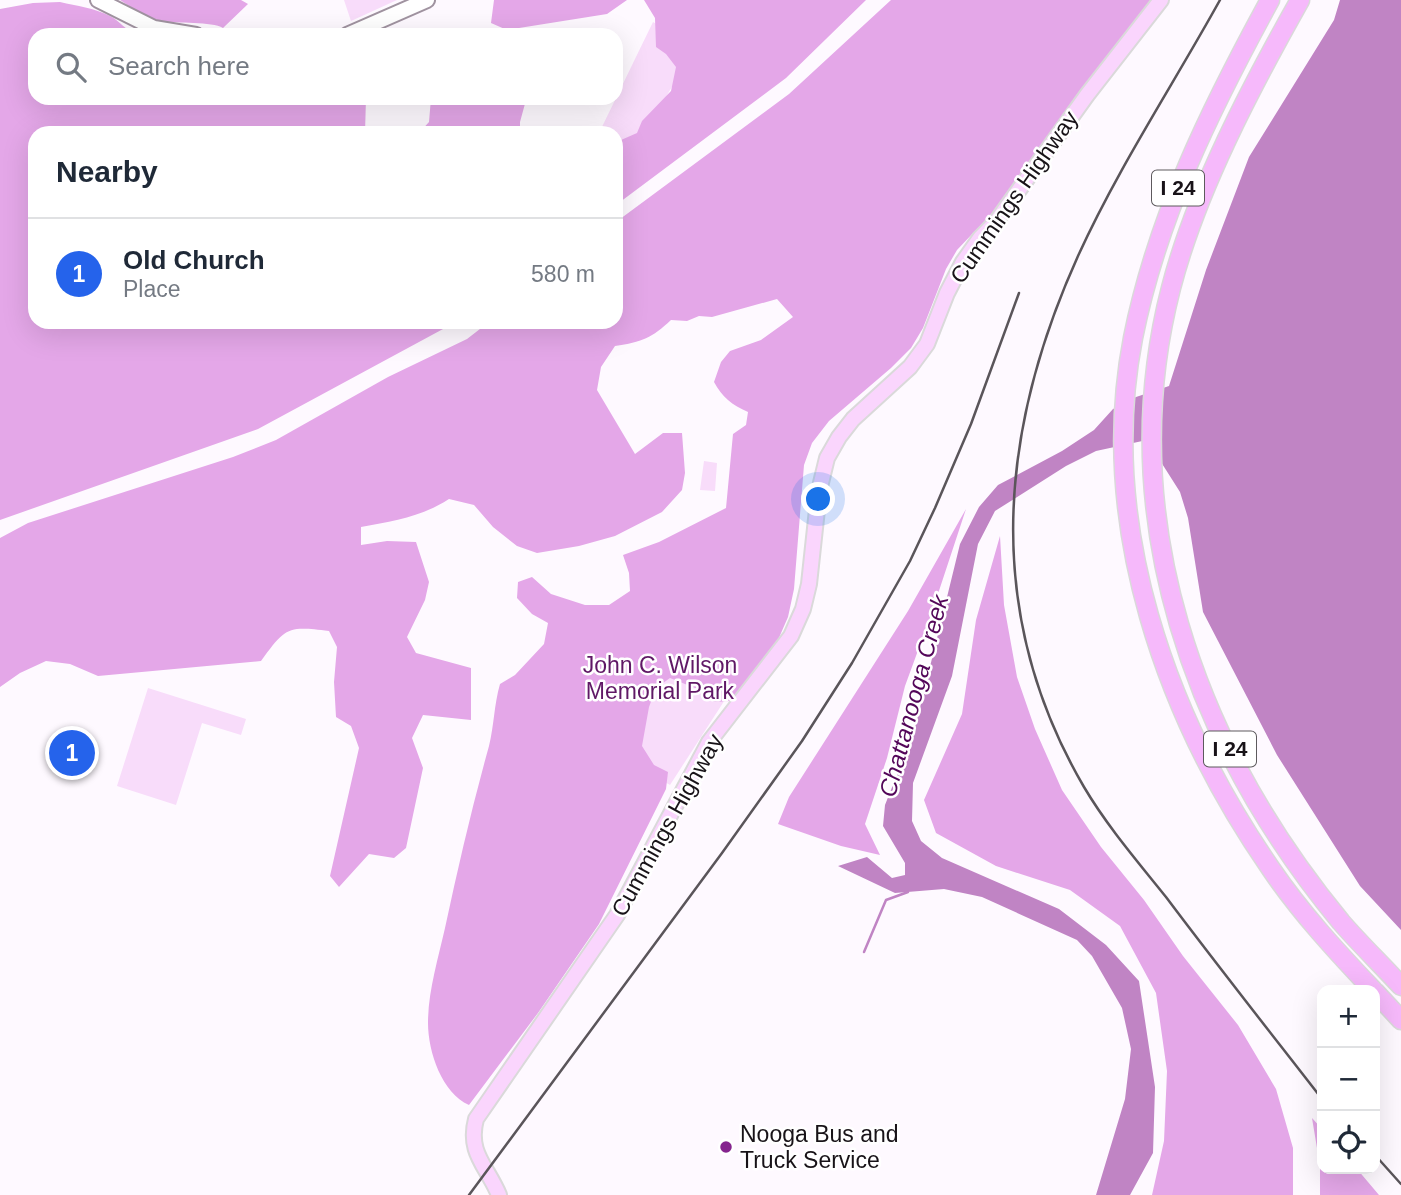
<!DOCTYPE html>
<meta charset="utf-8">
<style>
:root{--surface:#fff;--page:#f2f2f3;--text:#1f2937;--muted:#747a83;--line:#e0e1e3;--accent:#2563eb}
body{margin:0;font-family:Arial,sans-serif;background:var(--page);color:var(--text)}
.controls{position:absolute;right:21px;bottom:21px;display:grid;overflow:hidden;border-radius:14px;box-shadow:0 7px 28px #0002}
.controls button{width:63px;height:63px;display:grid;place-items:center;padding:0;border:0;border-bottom:2px solid var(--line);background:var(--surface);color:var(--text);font:35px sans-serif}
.you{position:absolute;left:819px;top:500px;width:24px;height:24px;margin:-18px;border:5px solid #fff;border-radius:50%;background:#1a73e8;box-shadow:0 0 0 10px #1a73e833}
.badge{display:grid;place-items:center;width:46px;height:46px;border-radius:50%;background:var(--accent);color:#fff;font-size:23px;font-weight:700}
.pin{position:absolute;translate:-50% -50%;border:4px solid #fff;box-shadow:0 2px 7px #0006}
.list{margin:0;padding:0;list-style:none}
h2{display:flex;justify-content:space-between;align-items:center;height:91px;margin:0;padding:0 28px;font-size:30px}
h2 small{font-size:23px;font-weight:400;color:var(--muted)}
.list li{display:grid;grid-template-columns:46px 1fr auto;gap:21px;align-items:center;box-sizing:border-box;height:112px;padding:0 28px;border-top:2px solid var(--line)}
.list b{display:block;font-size:26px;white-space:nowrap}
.list p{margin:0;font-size:23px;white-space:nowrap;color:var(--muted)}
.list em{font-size:23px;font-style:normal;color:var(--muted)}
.icon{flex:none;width:38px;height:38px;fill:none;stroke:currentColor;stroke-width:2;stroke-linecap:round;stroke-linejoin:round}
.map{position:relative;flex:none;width:1401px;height:1195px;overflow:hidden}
.search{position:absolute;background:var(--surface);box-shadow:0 7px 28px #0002;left:28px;top:28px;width:595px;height:77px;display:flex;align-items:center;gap:18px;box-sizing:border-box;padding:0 24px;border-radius:21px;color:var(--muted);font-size:26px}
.panel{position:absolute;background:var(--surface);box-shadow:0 7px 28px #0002;left:28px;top:126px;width:595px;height:203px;border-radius:21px}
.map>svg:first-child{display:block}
.green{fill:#f8dcfa}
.forest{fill:#e4a7e8}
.water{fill:#c084c4}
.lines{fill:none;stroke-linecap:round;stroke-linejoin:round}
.stream{stroke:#c084c4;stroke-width:2.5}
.secondary-casing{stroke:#a093a0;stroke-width:18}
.primary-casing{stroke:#dad9da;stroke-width:18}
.motorway-casing{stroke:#dad9da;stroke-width:21}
.secondary{stroke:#fff;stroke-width:14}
.primary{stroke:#fad5fd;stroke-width:14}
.motorway{stroke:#f6b9fb;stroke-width:18}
.rail{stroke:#5a555a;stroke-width:2.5}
.poi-dot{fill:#85248e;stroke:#fff;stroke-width:2.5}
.labels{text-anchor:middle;stroke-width:5;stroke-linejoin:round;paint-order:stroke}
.shield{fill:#fff;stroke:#5d5a5d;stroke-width:2}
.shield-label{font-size:21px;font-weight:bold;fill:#181318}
.street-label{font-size:23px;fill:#181318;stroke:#fff}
.park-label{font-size:23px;fill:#601866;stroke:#fff}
.poi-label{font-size:23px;fill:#181318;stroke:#fff;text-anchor:start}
.water-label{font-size:24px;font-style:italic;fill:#530659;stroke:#fff}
</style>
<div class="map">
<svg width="1401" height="1195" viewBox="0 0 1401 1195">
<rect width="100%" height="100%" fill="#fef9ff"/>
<!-- green -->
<path class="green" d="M 344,0 L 397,0 L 351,21 Z
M 653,22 L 696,47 L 620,173 L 616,176 L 616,133 L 599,133 Z
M 704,461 L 717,463 L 715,491 L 700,490 Z
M 597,618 L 730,692 L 670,785 L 630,762 Z
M 148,688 L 246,719 L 241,735 L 202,723 L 176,805 L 117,786 Z"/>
<!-- forest -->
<path class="forest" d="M 120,0 L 241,0 L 248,4 L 223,28 C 212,21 177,24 161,21 C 146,17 133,9 120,0 Z
M 494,0 L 627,0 L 607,14 L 507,30 L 491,23 Z
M 638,0 L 866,0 L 786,78 L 616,205 L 616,139 L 621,140 L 637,133 L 642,121 L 671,91 L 676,67 L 666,54 L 656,47 L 655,18 L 644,0 Z
M 891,0 L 1153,0 L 1013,191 L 957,250 L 946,269 L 923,328 L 911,348 L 891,368 L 829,421 L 812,443 L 804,465 L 794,589 L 788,617 L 778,640 L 731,701 L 714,702 L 700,690 L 670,678 L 656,688 L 649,707 L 642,746 L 654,765 L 668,772 L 666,789 L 599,924 L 538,1013 L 469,1105 C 442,1093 428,1052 428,1023 C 428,992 438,959 445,928 C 458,867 472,807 489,746 C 494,726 494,705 500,684 L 515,675 L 544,644 L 548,623 L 532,614 L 517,598 L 518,582 L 532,577 L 551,594 L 585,605 L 609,605 L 630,591 L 629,573 L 623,555 L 659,542 L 726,508 L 733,434 L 746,425 L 748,412 C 732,405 722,397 714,382 L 721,362 L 730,351 L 761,340 L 793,317 L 777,299 L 712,317 L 699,316 L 687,321 L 671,320 C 652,338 642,342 615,346 L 601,367 L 597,390 L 635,454 L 663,433 L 682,433 L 685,473 L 682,490 L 662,512 L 615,536 L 579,546 L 537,553 L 517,546 L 493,527 L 474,505 L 449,499 C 421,517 393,521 361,527 L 361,545 L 387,541 L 416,542 L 429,582 L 425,600 L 407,637 L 416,653 L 471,668 L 471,720 L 423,715 L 412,738 L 423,768 L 406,848 L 394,858 L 369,854 L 339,887 L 330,876 L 359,748 L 351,726 L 336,717 L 334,682 L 337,647 L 329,631 C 287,626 286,627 261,661 L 98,676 L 70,664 L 46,661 L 20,673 L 0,687 L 0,538 L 28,523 L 233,457 L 276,440 L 388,377 L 467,339 L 489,322 L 616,322 L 616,222 L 789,94 Z
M 60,2 C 77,6 94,8 110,16 C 120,21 126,31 138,35 L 35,35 L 35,98 L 366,98 L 365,133 L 35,133 L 35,322 L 456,322 L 258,429 L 0,520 L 0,9 L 33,3 Z
M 431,98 L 534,98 L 526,100 L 520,122 L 520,133 L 419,133 L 429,122 Z
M 966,509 L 931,615 L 905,686 L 887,758 L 865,824 L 880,855 L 841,846 L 778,824 L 789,797 L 908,611 Z
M 1000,536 L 1004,605 L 1017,677 L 1035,729 L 1062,790 L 1101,847 L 1144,900 L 1183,956 L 1238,1025 L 1276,1089 L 1293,1148 L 1293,1195 L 1152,1195 L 1164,1141 L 1167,1071 L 1156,993 L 1120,926 L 1070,890 L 996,866 L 936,833 L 924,800 L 962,714 L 976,620 Z
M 1312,1118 L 1322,1129 L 1322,1169 L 1357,1169 L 1379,1195 L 1320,1195 L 1320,1166 Z"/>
<!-- water -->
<path class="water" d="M 1340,0 L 1401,0 L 1401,930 L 1360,886 L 1277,755 L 1203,612 L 1188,518 L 1180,492 L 1147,440 L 1096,451 L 1066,466 L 995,511 L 978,544 L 952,676 L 913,783 L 912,821 L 921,841 L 942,858 L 1059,909 L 1106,945 L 1139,981 L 1155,1087 L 1153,1153 L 1130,1195 L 1096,1195 L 1125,1099 L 1131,1049 L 1122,1008 L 1092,956 L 1077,940 L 982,897 L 944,889 L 895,893 L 838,866 L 867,857 L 892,878 L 905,875 L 905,863 L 883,826 L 885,805 L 914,732 L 960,544 L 979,507 L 998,485 L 1062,451 L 1094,430 L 1113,409 L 1136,397 L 1169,386 L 1206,270 L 1249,157 L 1334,20 Z"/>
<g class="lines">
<!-- stream -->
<path class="stream" d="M 864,952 L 886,900 L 908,892"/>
<defs>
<path id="secondary" d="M 98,0 L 154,28 L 196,35
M 347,35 L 427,0"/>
<path id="primary" d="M 499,1195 C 487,1166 467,1153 476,1119 L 617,915 L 709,742 L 791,636 L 803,609 L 809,584 L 819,491 L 827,458 L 839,437 L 853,419 L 910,367 L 927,344 L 947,293 L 963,262 L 980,238 L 996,222 L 1087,95 L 1161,0"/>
<path id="motorway" d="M 1270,0 C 1211,108 1157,217 1133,338 C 1097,524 1166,717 1271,869 C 1301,913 1337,952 1373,990
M 1300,0 C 1251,87 1196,191 1171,288 C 1112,517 1195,745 1341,922 C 1360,944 1381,964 1401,986
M 1375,992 L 1401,1020"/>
</defs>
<!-- secondary casing -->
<use href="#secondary" class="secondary-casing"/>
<!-- primary casing -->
<use href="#primary" class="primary-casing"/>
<!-- motorway casing -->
<use href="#motorway" class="motorway-casing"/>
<!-- secondary -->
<use href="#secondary" class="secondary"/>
<!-- primary -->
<use href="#primary" class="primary"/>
<!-- motorway -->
<use href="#motorway" class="motorway"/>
<!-- rail -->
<path class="rail" d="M 1220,0 C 1173,85 1118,168 1078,256 C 998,433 983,614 1084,787 C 1107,826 1138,862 1166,897 C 1217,965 1270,1032 1322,1099
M 1375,1155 L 1401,1184
M 469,1195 L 722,853 L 802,741 L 852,663 L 910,561 L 935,508 L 971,424 L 1019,293"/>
</g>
<!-- markers -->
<circle class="poi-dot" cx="726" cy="1147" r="7"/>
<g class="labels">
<!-- shield labels -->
<g class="shield">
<rect x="1152" y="170.5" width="52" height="35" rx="5"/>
<rect x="1204" y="731.5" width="52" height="35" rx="5"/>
</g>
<g class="shield-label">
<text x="1178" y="195">I 24</text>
<text x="1230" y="756">I 24</text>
</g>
<!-- street labels -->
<g class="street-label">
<text transform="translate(1014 197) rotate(-55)" y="8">Cummings Highway</text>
<text transform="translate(667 825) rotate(-61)" y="8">Cummings Highway</text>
</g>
<!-- park labels -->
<g class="park-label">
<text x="660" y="673">John C. Wilson<tspan x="660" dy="26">Memorial Park</tspan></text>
</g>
<!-- poi labels -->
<g class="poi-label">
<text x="740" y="1142">Nooga Bus and<tspan x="740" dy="26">Truck Service</tspan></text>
</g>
<!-- water labels -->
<g class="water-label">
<text transform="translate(914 696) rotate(-75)" y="8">Chattanooga Creek</text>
</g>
</g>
</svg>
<div class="controls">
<button>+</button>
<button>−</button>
<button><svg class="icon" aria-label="locate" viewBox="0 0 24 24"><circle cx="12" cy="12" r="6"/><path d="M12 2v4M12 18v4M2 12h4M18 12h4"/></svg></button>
</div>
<div class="you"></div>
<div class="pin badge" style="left:72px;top:753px">1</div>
<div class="search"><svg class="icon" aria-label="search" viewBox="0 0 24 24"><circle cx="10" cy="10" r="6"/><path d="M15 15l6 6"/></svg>Search here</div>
<section class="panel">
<h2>Nearby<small></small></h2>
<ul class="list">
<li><span class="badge">1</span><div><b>Old Church</b><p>Place</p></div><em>580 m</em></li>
</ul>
</section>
</div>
